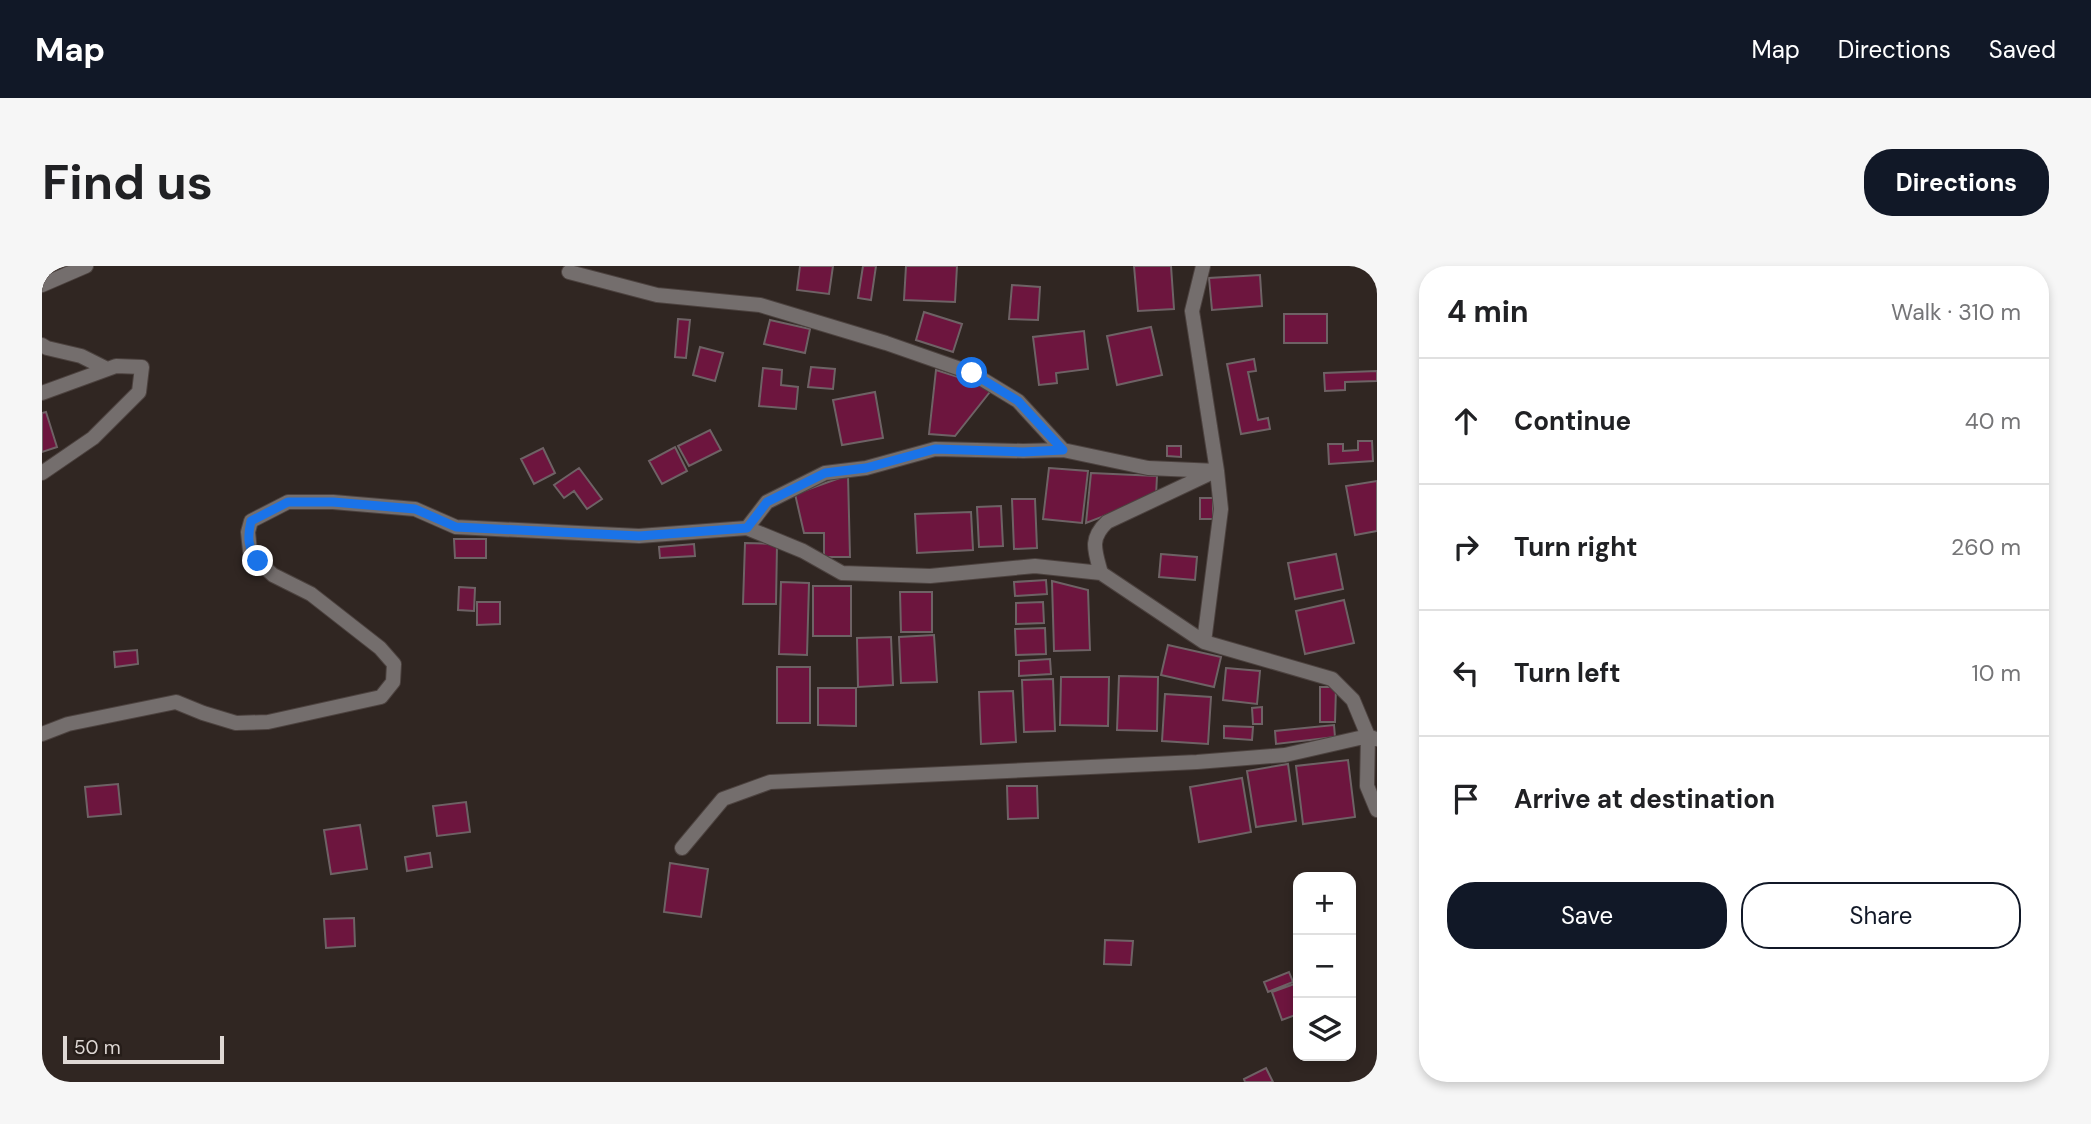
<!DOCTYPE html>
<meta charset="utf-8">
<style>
:root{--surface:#fff;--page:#f6f6f6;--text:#202124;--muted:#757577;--line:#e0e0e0;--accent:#111827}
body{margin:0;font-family:"DM Sans",sans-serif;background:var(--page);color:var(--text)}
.controls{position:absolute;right:21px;bottom:21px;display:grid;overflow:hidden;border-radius:14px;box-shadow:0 4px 10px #0003}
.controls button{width:63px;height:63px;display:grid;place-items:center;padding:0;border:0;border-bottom:2px solid var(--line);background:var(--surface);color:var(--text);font:35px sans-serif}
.scale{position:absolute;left:21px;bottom:18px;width:161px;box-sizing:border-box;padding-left:7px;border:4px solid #dfd8d5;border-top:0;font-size:19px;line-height:24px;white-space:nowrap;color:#dfd8d5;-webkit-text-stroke:5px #261d19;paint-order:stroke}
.stop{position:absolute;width:21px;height:21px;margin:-16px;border:5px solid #1a73e8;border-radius:50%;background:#fff}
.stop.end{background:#1a73e8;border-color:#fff;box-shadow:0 2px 7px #0008}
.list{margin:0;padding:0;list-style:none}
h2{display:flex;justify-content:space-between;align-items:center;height:91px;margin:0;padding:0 28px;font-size:30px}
h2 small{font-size:23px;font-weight:400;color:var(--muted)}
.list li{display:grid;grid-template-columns:46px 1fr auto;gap:21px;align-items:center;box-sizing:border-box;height:126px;padding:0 28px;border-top:2px solid var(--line)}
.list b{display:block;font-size:26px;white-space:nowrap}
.list em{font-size:23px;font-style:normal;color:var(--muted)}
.actions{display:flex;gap:14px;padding:21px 28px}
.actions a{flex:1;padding:16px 0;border:2px solid var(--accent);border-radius:28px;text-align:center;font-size:24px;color:var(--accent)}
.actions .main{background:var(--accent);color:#fff}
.icon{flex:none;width:38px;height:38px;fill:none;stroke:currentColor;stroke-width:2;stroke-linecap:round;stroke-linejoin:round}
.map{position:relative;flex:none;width:1335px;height:816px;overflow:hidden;border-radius:28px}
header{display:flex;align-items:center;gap:42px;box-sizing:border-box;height:98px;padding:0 35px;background:var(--accent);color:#fff}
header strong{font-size:33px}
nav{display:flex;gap:38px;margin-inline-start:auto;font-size:24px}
.intro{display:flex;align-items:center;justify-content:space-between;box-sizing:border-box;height:168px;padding:0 42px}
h1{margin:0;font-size:49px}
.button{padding:18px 32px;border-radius:28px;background:var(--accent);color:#fff;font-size:24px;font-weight:700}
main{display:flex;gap:42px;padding:0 42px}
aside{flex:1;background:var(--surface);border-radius:28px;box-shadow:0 4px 10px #0003}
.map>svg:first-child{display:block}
.building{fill:#6d153e;stroke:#6e6265;stroke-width:2}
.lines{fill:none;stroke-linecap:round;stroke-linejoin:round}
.street-casing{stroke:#4c423f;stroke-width:16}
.street{stroke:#746e6d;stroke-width:14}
.route{stroke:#1a73e8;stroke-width:9}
</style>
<header>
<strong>Map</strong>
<nav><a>Map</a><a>Directions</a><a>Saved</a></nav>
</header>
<div class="intro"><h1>Find us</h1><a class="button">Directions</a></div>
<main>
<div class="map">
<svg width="1335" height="816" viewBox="0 0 1335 816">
<rect width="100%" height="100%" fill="#302622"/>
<!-- building -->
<path class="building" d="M 758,0 L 791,0 L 787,28 L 755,24 Z
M 821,0 L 834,0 L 829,34 L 816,32 Z
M 864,0 L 915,0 L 913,36 L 862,34 Z
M 1092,0 L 1129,0 L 1132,43 L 1096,45 Z
M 1218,9 L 1220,40 L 1170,44 L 1167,12 Z
M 970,19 L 998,21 L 996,54 L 967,53 Z
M 882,46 L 920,58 L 911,86 L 874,74 Z
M 1242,48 L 1285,48 L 1285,77 L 1242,77 Z
M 636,53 L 648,54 L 644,92 L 633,91 Z
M 728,54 L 768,63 L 763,87 L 722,78 Z
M 1109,61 L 1120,109 L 1075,119 L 1065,70 Z
M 1042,65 L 1046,103 L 1014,107 L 1015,117 L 997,119 L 991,71 Z
M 658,81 L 681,87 L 673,115 L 651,109 Z
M 1212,93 L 1214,105 L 1206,106 L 1216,154 L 1226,152 L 1228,163 L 1199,168 L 1185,98 Z
M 769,101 L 793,103 L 791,123 L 766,121 Z
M 721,102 L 740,104 L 739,119 L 756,121 L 754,143 L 717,140 Z
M 894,104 L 951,122 L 913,170 L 887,168 Z
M 1335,105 L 1335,115 L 1303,116 L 1303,124 L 1283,125 L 1282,107 Z
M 833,126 L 841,172 L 800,179 L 791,134 Z
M 4,146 L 15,181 L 0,186 L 0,147 Z
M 668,164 L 679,184 L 647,200 L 636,180 Z
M 1316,175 L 1330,175 L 1331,195 L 1287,198 L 1286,178 L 1301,178 L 1301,185 L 1316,184 Z
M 1125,180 L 1139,180 L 1139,191 L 1125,190 Z
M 633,181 L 645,205 L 620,218 L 607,195 Z
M 501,182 L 513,207 L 492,218 L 479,193 Z
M 537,202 L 560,233 L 545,243 L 532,225 L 522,232 L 512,219 Z
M 1007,202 L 1046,205 L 1040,257 L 1001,253 Z
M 1049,207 L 1115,210 L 1114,230 L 1044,257 Z
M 806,209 L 808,291 L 782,291 L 782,267 L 762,267 L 753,228 Z
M 1335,215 L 1335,265 L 1313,269 L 1304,220 Z
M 1158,232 L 1171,232 L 1171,253 L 1158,253 Z
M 970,233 L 993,233 L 995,282 L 972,283 Z
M 959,240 L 961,280 L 937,281 L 935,241 Z
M 929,246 L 931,284 L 875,287 L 873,248 Z
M 412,273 L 444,273 L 444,292 L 413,292 Z
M 703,277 L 735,278 L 734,338 L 701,338 Z
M 652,278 L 653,290 L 618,292 L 617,281 Z
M 1119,288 L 1155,291 L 1153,314 L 1117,311 Z
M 1294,288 L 1301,323 L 1253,333 L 1246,297 Z
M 1004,314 L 1005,328 L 973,330 L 972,316 Z
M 1010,315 L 1046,324 L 1048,384 L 1012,385 Z
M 739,316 L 767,317 L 765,389 L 737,388 Z
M 771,320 L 809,320 L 809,370 L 771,370 Z
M 417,321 L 433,322 L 432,345 L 416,344 Z
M 858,326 L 890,326 L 890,366 L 859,366 Z
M 1302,334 L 1312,377 L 1263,388 L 1254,345 Z
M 435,336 L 458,336 L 458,358 L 435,359 Z
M 1001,336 L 1002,357 L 974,358 L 974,337 Z
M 1003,362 L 1004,388 L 974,389 L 973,363 Z
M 892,369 L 895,416 L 859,417 L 857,371 Z
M 849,371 L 851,419 L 816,421 L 815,372 Z
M 1126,379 L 1179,391 L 1172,421 L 1119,409 Z
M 95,384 L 96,398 L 73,401 L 72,386 Z
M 1008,393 L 1009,408 L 977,410 L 977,395 Z
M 735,401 L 768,401 L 768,457 L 735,457 Z
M 1184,402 L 1218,405 L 1215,438 L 1181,434 Z
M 1077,410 L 1116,411 L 1115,465 L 1075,464 Z
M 1019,411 L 1067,411 L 1066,460 L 1018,459 Z
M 1011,413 L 1013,465 L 982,466 L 980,414 Z
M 1278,421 L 1294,421 L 1293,456 L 1278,456 Z
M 776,422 L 814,422 L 814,460 L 776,459 Z
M 971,425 L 974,476 L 939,478 L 937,426 Z
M 1123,428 L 1169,431 L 1166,478 L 1120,475 Z
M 1220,441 L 1220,458 L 1211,458 L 1210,442 Z
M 1292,459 L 1293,471 L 1234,478 L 1233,465 Z
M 1182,460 L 1211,461 L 1210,474 L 1182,472 Z
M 1306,494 L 1313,551 L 1261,558 L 1254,500 Z
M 1246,498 L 1254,555 L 1214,561 L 1205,505 Z
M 1200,512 L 1209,566 L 1157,576 L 1148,521 Z
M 76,518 L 79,548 L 46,551 L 43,521 Z
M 965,520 L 995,520 L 996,552 L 966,553 Z
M 424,536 L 428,566 L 395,570 L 391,540 Z
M 318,559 L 325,603 L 289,608 L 282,564 Z
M 388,587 L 390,601 L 365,605 L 363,591 Z
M 628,597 L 666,603 L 659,651 L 622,646 Z
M 312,652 L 313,680 L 284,682 L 282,653 Z
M 1063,674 L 1091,675 L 1089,699 L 1062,698 Z
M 1247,706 L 1251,716 L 1226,726 L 1222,716 Z
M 1255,717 L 1256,748 L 1240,754 L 1230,726 Z
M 1224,802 L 1231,816 L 1203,816 L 1202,813 Z"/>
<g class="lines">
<defs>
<path id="street" d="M 1161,0 L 1150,45 L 1175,205 L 1179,243 L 1162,376
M 527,6 L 615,29 L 718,39 L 844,77 L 930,107 L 976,135 L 1021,184 L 1106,202 L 1175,205
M 0,19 L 44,0
M 0,79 L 5,82 L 39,90 L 65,103
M 0,127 L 74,100 L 100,101 L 97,126 L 51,172 L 0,207
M 705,262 L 725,236 L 783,207 L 824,202 L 893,183 L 981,185 L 1021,184
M 1059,307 C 1053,285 1047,273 1065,256 L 1171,206
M 0,468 L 26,458 L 134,436 L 161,447 L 194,457 L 226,456 L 339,431 L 351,416 L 352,398 L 338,382 L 269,328 L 231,309 L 216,295 L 208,285 L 206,266 L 209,255 L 246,236 L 291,236 L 373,243 L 414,261 L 597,270 L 705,262 L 761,285 L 800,307 L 888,310 L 993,300 L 1059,307 L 1162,376 L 1290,413 L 1311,434 L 1326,470 L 1325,520 L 1335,544
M 640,582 L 681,533 L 728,516 L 1155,496 L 1243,489 L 1326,470 L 1334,473"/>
</defs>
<!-- street casing -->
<use href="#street" class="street-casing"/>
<!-- street -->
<use href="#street" class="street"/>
</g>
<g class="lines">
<!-- route -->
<path class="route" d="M 216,295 C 206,282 205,272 209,255 L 246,236 L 291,236 L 373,243 L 414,261 L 597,270 L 705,262 L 725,236 L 783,207 L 824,202 L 893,183 L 981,186 L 1021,184 L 976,135 L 930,107"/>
</g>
</svg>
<div class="controls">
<button>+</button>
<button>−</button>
<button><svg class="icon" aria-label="layers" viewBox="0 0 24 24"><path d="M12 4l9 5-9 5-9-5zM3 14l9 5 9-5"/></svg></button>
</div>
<div class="scale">50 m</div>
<div class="stop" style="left:930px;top:107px"></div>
<div class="stop end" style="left:216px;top:295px"></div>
</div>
<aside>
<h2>4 min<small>Walk · 310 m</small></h2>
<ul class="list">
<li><svg class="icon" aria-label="ahead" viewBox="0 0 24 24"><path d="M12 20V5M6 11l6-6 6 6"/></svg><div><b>Continue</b></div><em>40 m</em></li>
<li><svg class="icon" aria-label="right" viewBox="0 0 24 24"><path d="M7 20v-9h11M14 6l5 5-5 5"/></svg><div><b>Turn right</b></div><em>260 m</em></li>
<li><svg class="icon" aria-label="left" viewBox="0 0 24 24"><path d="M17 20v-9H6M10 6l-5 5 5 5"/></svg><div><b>Turn left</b></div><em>10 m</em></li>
<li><svg class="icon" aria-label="arrive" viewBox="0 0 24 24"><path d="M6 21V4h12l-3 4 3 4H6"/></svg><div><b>Arrive at destination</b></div></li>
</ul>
<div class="actions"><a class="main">Save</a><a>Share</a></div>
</aside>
</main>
